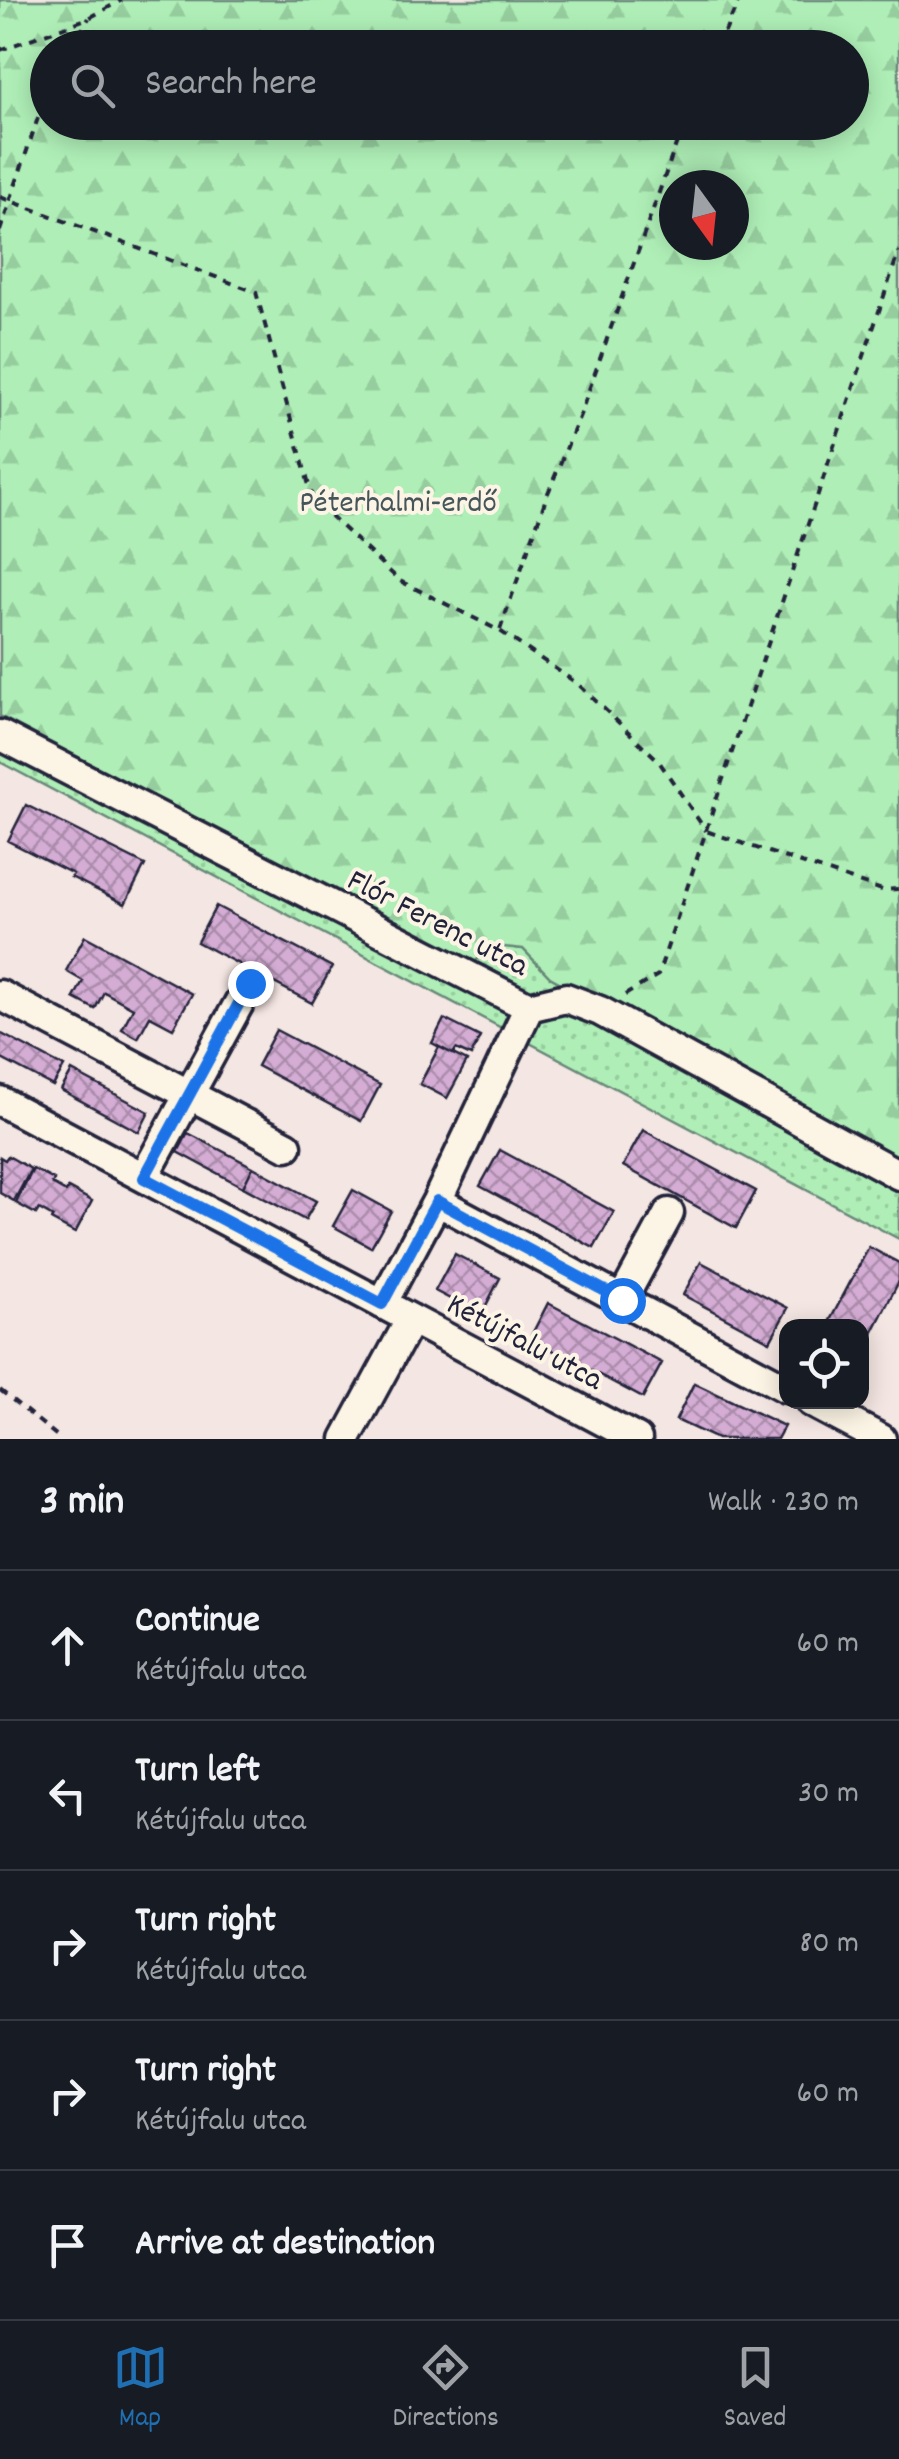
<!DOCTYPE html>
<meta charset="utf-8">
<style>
:root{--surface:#171b24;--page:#242831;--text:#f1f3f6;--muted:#9ea1a6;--line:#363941;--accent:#1f6fb2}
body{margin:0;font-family:Dekko,sans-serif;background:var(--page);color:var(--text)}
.controls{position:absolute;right:30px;bottom:30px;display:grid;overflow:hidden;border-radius:20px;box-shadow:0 5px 25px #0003}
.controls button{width:90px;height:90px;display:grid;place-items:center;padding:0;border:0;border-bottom:2px solid var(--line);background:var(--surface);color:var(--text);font:50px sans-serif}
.compass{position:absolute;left:659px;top:170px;width:90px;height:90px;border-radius:50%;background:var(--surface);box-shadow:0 5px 25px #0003;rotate:165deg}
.stop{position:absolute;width:30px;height:30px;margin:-22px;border:8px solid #1a73e8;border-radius:50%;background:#fff}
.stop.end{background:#1a73e8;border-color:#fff;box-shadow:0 2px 10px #0008}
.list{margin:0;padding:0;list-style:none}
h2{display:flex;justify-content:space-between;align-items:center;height:130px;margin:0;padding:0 40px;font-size:42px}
h2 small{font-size:32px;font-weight:400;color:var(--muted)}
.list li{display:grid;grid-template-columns:65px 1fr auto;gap:30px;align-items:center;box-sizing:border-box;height:150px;padding:0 40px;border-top:2px solid var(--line)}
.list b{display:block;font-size:38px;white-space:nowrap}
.list p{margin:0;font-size:32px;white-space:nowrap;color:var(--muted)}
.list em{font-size:32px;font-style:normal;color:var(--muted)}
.icon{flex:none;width:55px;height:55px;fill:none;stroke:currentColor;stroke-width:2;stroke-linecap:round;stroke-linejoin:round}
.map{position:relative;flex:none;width:899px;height:1439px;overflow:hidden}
.search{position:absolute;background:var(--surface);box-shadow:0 5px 25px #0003;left:30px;right:30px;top:30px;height:110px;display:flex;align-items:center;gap:25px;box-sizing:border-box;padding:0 35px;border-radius:55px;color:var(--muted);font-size:38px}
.sheet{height:880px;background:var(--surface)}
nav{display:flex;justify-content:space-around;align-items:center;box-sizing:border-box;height:140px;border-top:2px solid var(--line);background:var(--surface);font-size:28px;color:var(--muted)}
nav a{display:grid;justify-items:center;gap:5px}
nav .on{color:var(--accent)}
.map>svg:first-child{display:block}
.grass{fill:url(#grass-dots);stroke:#688879;stroke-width:2.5}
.forest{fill:url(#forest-firs);stroke:#688879;stroke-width:2.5;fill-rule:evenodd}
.building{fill:url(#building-cross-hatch);stroke:#22223b;stroke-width:2.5}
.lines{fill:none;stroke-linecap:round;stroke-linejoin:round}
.minor-casing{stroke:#22223b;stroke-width:35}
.path{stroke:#22223b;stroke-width:4;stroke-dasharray:8 8;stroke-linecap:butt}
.minor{stroke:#fcf5e5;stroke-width:28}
.route{stroke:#1a73e8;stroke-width:12}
.labels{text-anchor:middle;stroke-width:8;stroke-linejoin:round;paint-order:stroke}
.park-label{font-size:32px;fill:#45555a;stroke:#fcf5e5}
.street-label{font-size:32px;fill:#22223b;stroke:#fcf5e5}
</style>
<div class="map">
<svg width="899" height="1439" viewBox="0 0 899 1439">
<defs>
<pattern id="grass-dots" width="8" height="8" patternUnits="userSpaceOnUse" patternTransform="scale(2.5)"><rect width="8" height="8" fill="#afefb7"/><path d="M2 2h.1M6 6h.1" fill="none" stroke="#96cd9e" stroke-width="1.8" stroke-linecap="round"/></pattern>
<pattern id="forest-firs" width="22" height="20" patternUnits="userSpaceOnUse" patternTransform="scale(2.5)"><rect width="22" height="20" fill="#afefb7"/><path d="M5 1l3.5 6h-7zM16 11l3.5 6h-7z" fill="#96cd9e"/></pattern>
<pattern id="building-cross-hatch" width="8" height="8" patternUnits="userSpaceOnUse" patternTransform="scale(2.5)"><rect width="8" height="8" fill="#d4acd4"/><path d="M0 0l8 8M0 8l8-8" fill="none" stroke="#ac8cad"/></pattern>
</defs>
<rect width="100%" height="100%" fill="#f4e6e2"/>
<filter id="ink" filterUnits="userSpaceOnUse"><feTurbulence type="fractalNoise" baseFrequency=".01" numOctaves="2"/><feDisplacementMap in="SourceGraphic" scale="20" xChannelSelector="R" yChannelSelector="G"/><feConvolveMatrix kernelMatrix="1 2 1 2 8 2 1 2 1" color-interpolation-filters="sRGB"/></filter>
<g filter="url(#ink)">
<!-- grass -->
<path class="grass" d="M 0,716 L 472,964 L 494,945 L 523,949 L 550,977 L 899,1171 L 899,1239 L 0,762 Z"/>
<!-- forest -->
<path class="forest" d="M 0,0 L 899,0 L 899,1171 L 550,977 L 523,949 L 494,946 L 472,964 L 0,716 ZM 48,48 L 852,48 L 852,122 L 48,122 ZM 674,185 L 734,185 L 734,245 L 674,245 Z"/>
<!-- building -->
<path class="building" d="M 26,805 L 145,865 L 125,904 L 71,877 L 73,874 L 8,841 Z
M 216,906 L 332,967 L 312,1003 L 197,942 Z
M 85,936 L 192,994 L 173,1028 L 150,1016 L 138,1038 L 122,1029 L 133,1008 L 104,992 L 95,1009 L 74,998 L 83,981 L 66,971 Z
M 444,1019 L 480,1037 L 471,1056 L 456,1049 L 453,1054 L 432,1043 Z
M 276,1030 L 380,1085 L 361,1121 L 257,1066 Z
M 0,1033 L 64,1067 L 53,1086 L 0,1058 Z
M 439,1047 L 467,1061 L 447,1098 L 420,1084 Z
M 72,1071 L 149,1112 L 139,1132 L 61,1090 Z
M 643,1130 L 756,1191 L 736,1228 L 623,1166 Z
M 188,1133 L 253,1167 L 243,1187 L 178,1152 Z
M 500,1150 L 614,1212 L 594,1248 L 480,1186 Z
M 8,1156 L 31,1169 L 14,1201 L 0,1193 L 0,1157 L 5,1160 Z
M 253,1167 L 316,1201 L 305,1220 L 243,1187 Z
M 33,1169 L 54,1180 L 52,1184 L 66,1192 L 68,1188 L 92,1201 L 75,1233 L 51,1220 L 53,1217 L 39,1209 L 36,1214 L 16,1203 Z
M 353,1190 L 391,1211 L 371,1247 L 333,1226 Z
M 869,1247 L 899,1263 L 899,1281 L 862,1353 L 862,1326 L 827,1326 Z
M 455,1254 L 500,1278 L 481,1315 L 435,1291 Z
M 701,1262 L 788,1308 L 770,1341 L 683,1295 Z
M 548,1303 L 662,1363 L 643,1398 L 530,1338 Z
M 694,1383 L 784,1426 L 777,1439 L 717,1439 L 676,1420 Z"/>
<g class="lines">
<defs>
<path id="minor" d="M 0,735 L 529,1007 L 566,998 L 600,1011 L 899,1175
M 0,995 L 287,1146
M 0,1101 L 637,1439
M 144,1177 L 250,983
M 437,1201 L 786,1388
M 622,1300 L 669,1213
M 382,1304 L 437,1201 L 529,1007
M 811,1402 L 881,1439
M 346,1439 L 411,1319"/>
</defs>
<!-- minor casing -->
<use href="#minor" class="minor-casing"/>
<!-- path -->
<path class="path" d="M 71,48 L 89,18
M 718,48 L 739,0
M 0,50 L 89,18 L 122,0
M 0,197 L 256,292 L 313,500 L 400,581 L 500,631 L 578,684 L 658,760 L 706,831
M 0,231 L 48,88
M 500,630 L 546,498 L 580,415 L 684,122
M 706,830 L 899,251
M 625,995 L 658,975 L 706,831 L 882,890 L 899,889
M 0,1390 L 61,1439"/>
<!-- minor -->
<use href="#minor" class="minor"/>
</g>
</g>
<g class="lines" filter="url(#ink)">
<!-- route -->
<path class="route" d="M 250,983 L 144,1178 L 382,1304 L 437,1201 L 622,1300"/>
</g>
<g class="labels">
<!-- park labels -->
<g class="park-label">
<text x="398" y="511">Péterhalmi-erdő</text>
</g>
<!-- street labels -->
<g class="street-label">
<text transform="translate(439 921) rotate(27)" y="11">Flór Ferenc utca</text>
<text transform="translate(526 1340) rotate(28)" y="11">Kétújfalu utca</text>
</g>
</g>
</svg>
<div class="controls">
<button><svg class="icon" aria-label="locate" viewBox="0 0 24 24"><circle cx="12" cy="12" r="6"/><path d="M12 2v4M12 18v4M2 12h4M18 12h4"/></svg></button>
</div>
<svg class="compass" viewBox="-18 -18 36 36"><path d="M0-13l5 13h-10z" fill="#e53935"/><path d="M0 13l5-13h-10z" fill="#9ea1a6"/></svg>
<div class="stop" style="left:622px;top:1300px"></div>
<div class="stop end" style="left:250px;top:983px"></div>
<div class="search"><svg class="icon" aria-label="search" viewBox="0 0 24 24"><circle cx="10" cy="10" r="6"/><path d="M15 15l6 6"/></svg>Search here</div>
</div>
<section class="sheet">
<h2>3 min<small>Walk · 230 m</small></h2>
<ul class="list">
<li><svg class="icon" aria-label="ahead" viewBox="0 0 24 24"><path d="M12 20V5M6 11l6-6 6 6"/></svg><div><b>Continue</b><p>Kétújfalu utca</p></div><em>60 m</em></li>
<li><svg class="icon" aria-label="left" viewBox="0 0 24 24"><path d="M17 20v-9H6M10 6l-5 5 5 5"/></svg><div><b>Turn left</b><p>Kétújfalu utca</p></div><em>30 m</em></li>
<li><svg class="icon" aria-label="right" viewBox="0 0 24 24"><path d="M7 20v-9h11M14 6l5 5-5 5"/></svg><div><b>Turn right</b><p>Kétújfalu utca</p></div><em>80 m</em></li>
<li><svg class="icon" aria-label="right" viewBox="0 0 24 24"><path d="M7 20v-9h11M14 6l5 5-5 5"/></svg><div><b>Turn right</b><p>Kétújfalu utca</p></div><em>60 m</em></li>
<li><svg class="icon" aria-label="arrive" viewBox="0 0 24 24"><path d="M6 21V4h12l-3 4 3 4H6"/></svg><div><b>Arrive at destination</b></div></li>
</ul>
</section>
<nav>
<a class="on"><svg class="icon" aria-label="map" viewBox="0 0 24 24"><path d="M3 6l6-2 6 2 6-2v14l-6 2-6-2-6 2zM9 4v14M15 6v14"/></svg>Map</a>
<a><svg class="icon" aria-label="directions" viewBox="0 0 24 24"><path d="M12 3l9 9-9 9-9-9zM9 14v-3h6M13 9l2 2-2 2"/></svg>Directions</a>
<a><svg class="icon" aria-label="saved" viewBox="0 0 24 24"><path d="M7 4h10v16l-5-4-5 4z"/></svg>Saved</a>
</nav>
